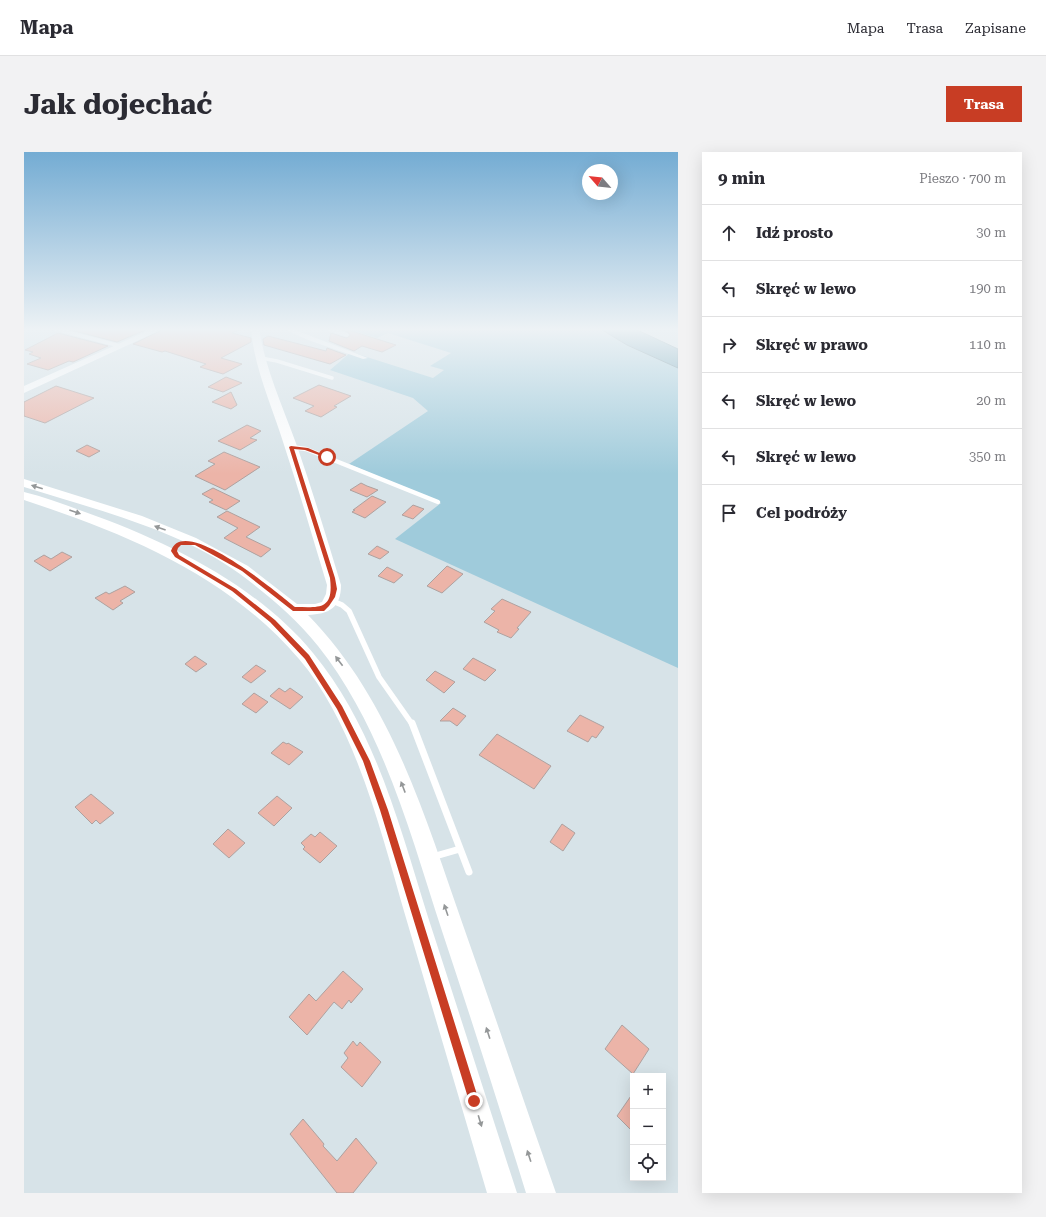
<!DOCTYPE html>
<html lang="pl">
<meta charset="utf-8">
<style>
:root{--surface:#fff;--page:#f2f2f3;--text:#2b2b33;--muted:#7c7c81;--line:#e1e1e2;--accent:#c83d24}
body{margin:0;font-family:"Roboto Serif",serif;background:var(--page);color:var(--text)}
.controls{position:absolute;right:12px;bottom:12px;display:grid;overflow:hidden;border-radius:0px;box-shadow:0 4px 16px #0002}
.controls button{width:36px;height:36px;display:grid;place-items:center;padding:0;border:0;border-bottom:1px solid var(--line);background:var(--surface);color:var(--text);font:20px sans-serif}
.compass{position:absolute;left:558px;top:12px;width:36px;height:36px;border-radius:50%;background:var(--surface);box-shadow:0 4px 16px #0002;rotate:298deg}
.stop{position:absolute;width:12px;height:12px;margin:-9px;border:3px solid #c83d24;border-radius:50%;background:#fff}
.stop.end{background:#c83d24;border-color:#fff;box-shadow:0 1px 4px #0008}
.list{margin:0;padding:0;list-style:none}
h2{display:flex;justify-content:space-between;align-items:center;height:52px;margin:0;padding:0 16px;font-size:17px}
h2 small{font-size:13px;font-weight:400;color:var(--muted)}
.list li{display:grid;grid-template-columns:26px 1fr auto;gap:12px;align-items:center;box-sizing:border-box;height:56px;padding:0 16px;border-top:1px solid var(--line)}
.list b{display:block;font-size:15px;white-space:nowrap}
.list em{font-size:13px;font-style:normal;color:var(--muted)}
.icon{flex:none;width:22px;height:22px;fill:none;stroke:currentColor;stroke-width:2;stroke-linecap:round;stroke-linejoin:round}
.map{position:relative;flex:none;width:654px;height:1041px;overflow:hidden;border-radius:0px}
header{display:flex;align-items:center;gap:24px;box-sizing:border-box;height:56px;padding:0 20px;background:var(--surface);border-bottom:1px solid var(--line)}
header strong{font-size:19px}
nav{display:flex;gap:22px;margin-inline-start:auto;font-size:14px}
.intro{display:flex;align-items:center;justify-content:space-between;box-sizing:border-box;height:96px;padding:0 24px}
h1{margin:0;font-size:28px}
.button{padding:10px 18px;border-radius:0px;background:var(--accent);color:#fff;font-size:14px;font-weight:700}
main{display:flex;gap:24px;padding:0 24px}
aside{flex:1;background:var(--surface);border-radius:0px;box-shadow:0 4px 16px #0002}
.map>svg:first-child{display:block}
.green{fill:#9fcbdb}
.water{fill:#669fb4;stroke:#547d8d}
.building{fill:#ecb4a8;stroke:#aea19f}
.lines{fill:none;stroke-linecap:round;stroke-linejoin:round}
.lane-far3{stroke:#fff;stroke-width:3.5}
.lane-far2{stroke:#fff;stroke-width:4.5}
.lane-far1{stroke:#fff;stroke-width:5.5}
.lane{stroke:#fff;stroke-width:7}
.street{fill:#fff;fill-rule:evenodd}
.secondary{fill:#fff;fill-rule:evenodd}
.oneway{fill:#949798}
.route{fill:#c83d24}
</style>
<header>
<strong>Mapa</strong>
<nav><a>Mapa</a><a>Trasa</a><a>Zapisane</a></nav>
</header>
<div class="intro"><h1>Jak dojechać</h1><a class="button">Trasa</a></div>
<main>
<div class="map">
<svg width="654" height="1041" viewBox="0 0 654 1041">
<rect width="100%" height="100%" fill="#d7e3e8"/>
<!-- green -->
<path class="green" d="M 321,176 L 575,176 L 603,193 L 654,216 L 654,516 L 371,387 L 417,351 L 325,312 L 404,259 L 389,246 L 306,218 L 327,200 L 409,226 L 420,218 L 406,214 L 427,201 L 364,181 L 353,186 Z"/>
<!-- water -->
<path class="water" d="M 575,176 L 609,176 L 654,197 L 654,216 L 603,193 Z"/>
<!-- building -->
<path class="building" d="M 45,176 L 126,176 L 93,190 L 43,177 Z
M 142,176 L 218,176 L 208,181 L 227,186 L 227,190 L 197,206 L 218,212 L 199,222 L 176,215 L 182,212 L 141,199 L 138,200 L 109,192 Z
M 312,176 L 318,176 L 372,193 L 358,200 L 338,194 L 330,199 L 305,189 L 307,181 L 322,186 L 326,184 L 324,180 Z
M 34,181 L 84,194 L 49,210 L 45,209 L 24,218 L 3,212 L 17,206 L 5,202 L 9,200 L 1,198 Z
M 244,184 L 302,199 L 303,196 L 322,203 L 306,212 L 240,193 L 239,187 Z
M 202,225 L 218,231 L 199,240 L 184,235 Z
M 295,233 L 327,244 L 310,254 L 313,255 L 297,265 L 281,259 L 290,254 L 269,246 Z
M 32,234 L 70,246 L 21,271 L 0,264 L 0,250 Z
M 207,240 L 213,253 L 207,257 L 188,250 Z
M 223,273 L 237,279 L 226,286 L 233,288 L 216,298 L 194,289 Z
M 63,293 L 76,299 L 65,305 L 52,299 Z
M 200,300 L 236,315 L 201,338 L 171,324 L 191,312 L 184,309 Z
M 337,331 L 343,334 L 354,338 L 343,345 L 326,338 Z
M 189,336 L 216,349 L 202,358 L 185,350 L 189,348 L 178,342 Z
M 348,344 L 362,350 L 341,366 L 328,360 L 331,358 L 329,358 Z
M 389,353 L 400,357 L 389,367 L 378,363 Z
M 203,359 L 236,375 L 222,385 L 247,397 L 237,405 L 200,386 L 214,376 L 193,365 Z
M 353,394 L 365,400 L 356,407 L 344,402 Z
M 38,400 L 48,405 L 26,419 L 10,409 L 20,403 L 27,407 Z
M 423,414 L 439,422 L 418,441 L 403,434 Z
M 363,415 L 379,423 L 370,431 L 354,424 Z
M 101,434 L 111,440 L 96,449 L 99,451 L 89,458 L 71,446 L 82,440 L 85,442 Z
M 478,447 L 507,460 L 493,476 L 495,477 L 487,486 L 473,480 L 475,478 L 460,470 L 471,459 L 467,457 Z
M 171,504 L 183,512 L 172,520 L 161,512 Z
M 449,506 L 472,518 L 461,529 L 439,517 Z
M 232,513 L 242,519 L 227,531 L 218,525 Z
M 411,519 L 431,530 L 420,541 L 402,528 Z
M 255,536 L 261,540 L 266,536 L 279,545 L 266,557 L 246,544 Z
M 230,541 L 244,550 L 232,561 L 218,552 Z
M 429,556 L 442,564 L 433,574 L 426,569 L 416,569 Z
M 556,563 L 580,575 L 572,586 L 568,584 L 564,590 L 543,579 Z
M 473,582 L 527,614 L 510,637 L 455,603 Z
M 259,590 L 263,592 L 264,591 L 279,600 L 265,613 L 247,601 Z
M 67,642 L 90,661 L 76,672 L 72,668 L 68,672 L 51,655 Z
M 253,644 L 268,656 L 250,674 L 234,661 Z
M 538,672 L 551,681 L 539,699 L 526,690 Z
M 204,677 L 221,691 L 205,706 L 189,692 Z
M 296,680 L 313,694 L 296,711 L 279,697 L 281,695 L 277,691 L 287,682 L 291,685 Z
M 319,819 L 339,837 L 327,851 L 325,848 L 318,857 L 310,850 L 283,883 L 265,865 L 285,842 L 292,849 Z
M 598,873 L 625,897 L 609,922 L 581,897 Z
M 329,889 L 333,894 L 336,890 L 357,910 L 338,935 L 317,915 L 324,906 L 320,901 Z
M 609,941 L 609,980 L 593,964 Z
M 279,967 L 300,992 L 299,994 L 313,1009 L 332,986 L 353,1011 L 329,1041 L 313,1041 L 266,982 Z"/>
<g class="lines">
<!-- lane-far3 -->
<path class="lane-far3" d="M 28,176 L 96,194
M 301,176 L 323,183
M 237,206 L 253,209 L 308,226"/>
<!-- lane-far2 -->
<path class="lane-far2" d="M 267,295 L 282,297 L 414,350"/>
<!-- lane-far1 -->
<path class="lane-far1" d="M 306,448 L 318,453 L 325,459 L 355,525 L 388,572"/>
<!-- lane -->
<path class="lane" d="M 388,571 L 445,720
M 408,705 L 436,697"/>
<!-- street -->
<path class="street" d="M 258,176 L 266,176 L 344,206 L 339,207 L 284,188 Z"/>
<!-- secondary -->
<path class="secondary" d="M 130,176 L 141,176 L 0,241 L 0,234 Z
M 227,176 L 235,176 C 241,217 259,255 273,294 C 289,340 303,387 317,433 C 317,456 305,462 284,463 C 368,549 401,665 440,776 C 471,864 501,953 532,1041 L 502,1041 C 475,954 447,866 418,779 C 386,681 359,576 294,494 C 272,466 244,443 216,422 C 156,378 70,357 0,335 L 0,327 L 118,364 L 172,386 L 224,414 L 273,452 L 291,452 L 298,450 L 302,442 L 303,433 C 289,387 276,341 261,296 C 249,256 230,217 227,176 Z
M 0,340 C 21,345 41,353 61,360 C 143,389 233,433 289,501 C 351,576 376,675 404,765 C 434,857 463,949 493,1041 L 463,1041 C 436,949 409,858 382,766 C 358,684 332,573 275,507 C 203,423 103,382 0,348 Z"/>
</g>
<!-- one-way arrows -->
<defs><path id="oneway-solid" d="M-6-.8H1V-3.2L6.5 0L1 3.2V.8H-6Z"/></defs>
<g class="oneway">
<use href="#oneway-solid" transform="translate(13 335) rotate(-163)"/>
<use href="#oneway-solid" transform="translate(51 360) rotate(19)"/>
<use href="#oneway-solid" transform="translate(136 376) rotate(-160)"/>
<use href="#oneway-solid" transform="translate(315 509) rotate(-127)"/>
<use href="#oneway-solid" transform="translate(379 635) rotate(-111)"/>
<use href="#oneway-solid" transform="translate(422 758) rotate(-109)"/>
<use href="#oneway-solid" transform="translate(464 881) rotate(-108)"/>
<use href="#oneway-solid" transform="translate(456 969) rotate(73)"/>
<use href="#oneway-solid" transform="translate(505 1004) rotate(-108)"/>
</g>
<!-- sky -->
<linearGradient id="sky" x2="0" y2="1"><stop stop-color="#74acd3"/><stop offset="0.55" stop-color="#edf2f5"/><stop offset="1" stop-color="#edf2f5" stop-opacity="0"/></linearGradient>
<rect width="654" height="322" fill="url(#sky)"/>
<!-- route -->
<path class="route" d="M 267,294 L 284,296 L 305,305 L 303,306 L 281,298 L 270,297 L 311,426 L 313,437 L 311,445 L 305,454 L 300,459 L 269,459 L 218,419 L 171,393 L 157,393 L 154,396 L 153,399 L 155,403 L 212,437 L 251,468 L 285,503 L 318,554 L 346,609 L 364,658 L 455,949 L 454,953 L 450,954 L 447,953 L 445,949 L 356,658 L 339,609 L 313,557 L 281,507 L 246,470 L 208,439 L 151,405 L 147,399 C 159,361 256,443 271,455 C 295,455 310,459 306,426 L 265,295 Z"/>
</svg>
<div class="controls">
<button>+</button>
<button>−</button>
<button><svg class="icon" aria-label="locate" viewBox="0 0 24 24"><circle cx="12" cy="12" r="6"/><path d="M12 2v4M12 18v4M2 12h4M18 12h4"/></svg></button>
</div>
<svg class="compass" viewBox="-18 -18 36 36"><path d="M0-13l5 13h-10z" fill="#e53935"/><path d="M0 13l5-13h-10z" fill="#7c7c81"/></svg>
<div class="stop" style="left:303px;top:305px"></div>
<div class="stop end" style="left:450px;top:949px"></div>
</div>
<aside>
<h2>9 min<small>Pieszo · 700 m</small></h2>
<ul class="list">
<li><svg class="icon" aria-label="ahead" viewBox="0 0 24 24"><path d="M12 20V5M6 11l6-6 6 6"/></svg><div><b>Idź prosto</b></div><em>30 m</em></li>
<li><svg class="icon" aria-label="left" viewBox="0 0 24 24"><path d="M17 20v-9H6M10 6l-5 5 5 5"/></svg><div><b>Skręć w lewo</b></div><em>190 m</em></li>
<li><svg class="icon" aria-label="right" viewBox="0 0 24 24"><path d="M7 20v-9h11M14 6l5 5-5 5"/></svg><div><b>Skręć w prawo</b></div><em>110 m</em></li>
<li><svg class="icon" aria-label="left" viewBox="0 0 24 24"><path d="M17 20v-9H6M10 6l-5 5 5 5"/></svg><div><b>Skręć w lewo</b></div><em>20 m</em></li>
<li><svg class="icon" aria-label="left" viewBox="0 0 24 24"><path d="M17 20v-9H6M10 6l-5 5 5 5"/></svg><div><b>Skręć w lewo</b></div><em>350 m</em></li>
<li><svg class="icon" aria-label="arrive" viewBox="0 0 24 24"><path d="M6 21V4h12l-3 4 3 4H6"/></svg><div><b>Cel podróży</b></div></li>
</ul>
</aside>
</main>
